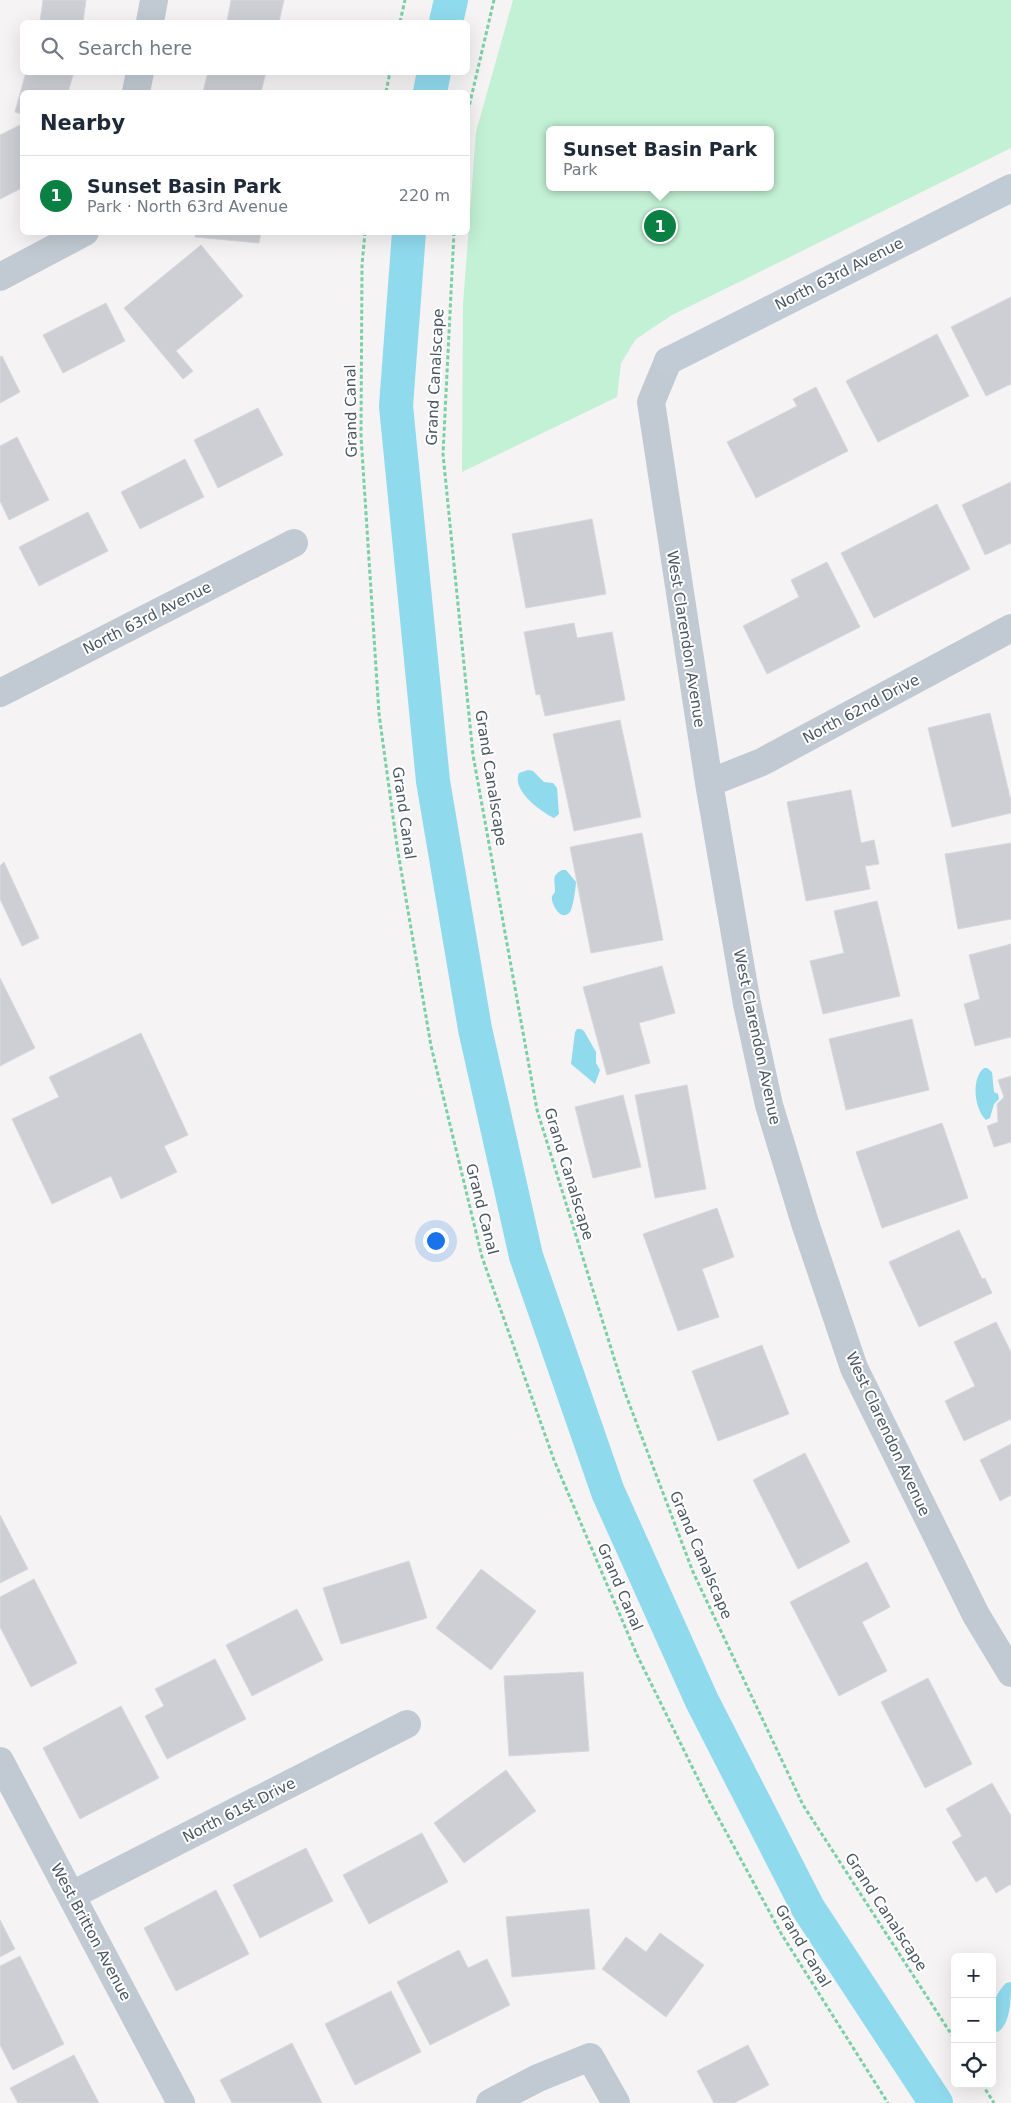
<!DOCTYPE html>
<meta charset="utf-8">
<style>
:root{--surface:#fff;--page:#f6f6f7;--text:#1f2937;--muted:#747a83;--line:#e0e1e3;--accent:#0b8043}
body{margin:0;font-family:"DejaVu Sans",sans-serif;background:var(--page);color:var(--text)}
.controls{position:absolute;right:15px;bottom:15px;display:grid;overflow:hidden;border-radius:8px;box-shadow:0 5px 20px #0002}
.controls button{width:45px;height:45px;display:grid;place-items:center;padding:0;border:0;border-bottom:1px solid var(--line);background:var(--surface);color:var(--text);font:25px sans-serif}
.you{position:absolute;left:435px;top:1240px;width:18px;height:18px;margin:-12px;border:4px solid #fff;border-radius:50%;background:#1a73e8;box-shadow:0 0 0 8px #1a73e833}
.badge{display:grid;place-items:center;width:32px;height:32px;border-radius:50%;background:var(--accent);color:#fff;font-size:16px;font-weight:700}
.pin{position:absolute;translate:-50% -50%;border:2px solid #fff;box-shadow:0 1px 5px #0006}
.popup{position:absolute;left:546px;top:126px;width:228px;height:65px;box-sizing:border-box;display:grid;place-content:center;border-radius:8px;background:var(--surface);filter:drop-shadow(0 1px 4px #0005);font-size:16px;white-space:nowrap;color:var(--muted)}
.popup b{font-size:19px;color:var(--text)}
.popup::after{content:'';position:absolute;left:50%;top:100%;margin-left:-10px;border:10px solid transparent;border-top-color:var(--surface)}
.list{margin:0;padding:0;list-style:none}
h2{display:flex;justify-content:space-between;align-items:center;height:65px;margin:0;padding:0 20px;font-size:21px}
h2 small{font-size:16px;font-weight:400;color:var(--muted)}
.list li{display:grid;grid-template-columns:32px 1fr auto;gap:15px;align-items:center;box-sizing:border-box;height:80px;padding:0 20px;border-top:1px solid var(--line)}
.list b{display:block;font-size:19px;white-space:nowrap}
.list p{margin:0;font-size:16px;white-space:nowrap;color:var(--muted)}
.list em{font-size:16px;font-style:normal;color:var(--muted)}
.icon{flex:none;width:28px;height:28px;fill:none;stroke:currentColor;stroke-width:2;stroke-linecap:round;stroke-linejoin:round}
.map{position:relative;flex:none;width:1011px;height:2103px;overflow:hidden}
.search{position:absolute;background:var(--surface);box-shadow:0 5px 20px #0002;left:20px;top:20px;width:450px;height:55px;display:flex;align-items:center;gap:12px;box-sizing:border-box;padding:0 18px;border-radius:8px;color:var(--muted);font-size:19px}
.panel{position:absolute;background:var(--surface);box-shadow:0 5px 20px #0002;left:20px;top:90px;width:450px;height:145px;border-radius:8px}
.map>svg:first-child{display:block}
.green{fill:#c3f1d5;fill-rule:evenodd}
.water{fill:#90daee}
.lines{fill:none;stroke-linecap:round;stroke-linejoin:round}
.canal{stroke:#90daee;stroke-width:34}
.building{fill:#cdcfd5;stroke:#d7d9de}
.path{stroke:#7ad0a6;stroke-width:3;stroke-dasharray:4 2.5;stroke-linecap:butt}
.street{stroke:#c1cad2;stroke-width:28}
.secondary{stroke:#c1cbd6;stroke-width:28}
.labels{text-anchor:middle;stroke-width:4;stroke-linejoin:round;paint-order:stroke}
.street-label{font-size:15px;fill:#4a5661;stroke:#fff}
</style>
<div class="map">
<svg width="1011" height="2103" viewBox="0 0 1011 2103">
<rect width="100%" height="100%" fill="#f5f3f3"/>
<!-- green -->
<path class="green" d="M 513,0 L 1011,0 L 1011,148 L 672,315 L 636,339 L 621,363 L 617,397 L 462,472 L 463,305 L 476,132 ZM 550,130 L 770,130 L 770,187 L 550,187 Z"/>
<!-- water -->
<path class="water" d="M 528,770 L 533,771 L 544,782 L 553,783 L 557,788 L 559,814 L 554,818 C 541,812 511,790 519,773 Z
M 562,870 L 566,870 L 576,882 C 576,887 573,908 570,912 C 561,922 553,906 552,900 C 551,894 555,895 555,890 C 555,880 551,876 562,870 Z
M 577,1029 L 581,1029 L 584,1031 L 596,1052 L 596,1063 L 600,1070 L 595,1084 L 571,1064 L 575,1032 Z
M 984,1068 L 987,1068 L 992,1072 L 994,1092 L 998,1094 L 999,1099 L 994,1104 L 990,1118 L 986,1120 C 974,1109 971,1078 984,1068 Z
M 1011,1982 C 1011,1999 1011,2023 998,2032 L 993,2030 C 989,2013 993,1996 1006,1983 Z"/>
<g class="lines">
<!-- canal -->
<path class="canal" d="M 446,22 L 451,0
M 430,92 L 434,72
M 409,232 L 396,406 L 433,781 L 475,1029 L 526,1256 L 608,1492 L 702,1701 L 808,1908 L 936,2103"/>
</g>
<!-- building -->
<path class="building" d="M 43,0 L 86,0 L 83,22 L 40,21 Z
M 231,0 L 284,0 L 279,22 L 227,22 Z
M 26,72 L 74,72 L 68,92 L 22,92 L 22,114 L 15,112 Z
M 208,72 L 266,72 L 261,92 L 203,92 Z
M 22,124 L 22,188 L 0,199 L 0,135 Z
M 196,232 L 261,232 L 259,243 L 195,237 Z
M 201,245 L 243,296 L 176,351 L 193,371 L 183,379 L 124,308 Z
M 1011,297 L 1011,384 L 986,396 L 951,327 Z
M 106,303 L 125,341 L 63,373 L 43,335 Z
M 937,334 L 969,396 L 878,442 L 846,381 Z
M 2,356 L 20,392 L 0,403 L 0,357 Z
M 816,387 L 848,451 L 756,498 L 727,442 L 797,406 L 793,399 Z
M 258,408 L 283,455 L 218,488 L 194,440 Z
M 17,437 L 49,500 L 9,520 L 0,501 L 0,446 Z
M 185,459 L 204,497 L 140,529 L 121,492 Z
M 1011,482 L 1011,543 L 985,555 L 962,505 Z
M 937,504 L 970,569 L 874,618 L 841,553 Z
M 88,512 L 108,551 L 39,586 L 19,547 Z
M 592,519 L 606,594 L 526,608 L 512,534 Z
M 827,562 L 860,627 L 767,674 L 743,626 L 799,597 L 791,580 Z
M 574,623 L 577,638 L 612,632 L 625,700 L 545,716 L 540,694 L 536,695 L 524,632 Z
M 990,713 L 1011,801 L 1011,813 L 952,827 L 928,728 Z
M 620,720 L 641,817 L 574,831 L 553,734 Z
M 851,790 L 861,843 L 874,840 L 879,864 L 865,866 L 870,889 L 806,901 L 787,802 Z
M 642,833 L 663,940 L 591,953 L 570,847 Z
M 1011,843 L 1011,919 L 958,929 L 945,854 Z
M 4,862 L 39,938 L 22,946 L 0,899 L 0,866 Z
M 877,901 L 900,996 L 823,1014 L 810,961 L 844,953 L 834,911 Z
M 1011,944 L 1011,1037 L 975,1046 L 964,1004 L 980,999 L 969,955 Z
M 662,966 L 675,1013 L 639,1023 L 650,1063 L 607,1075 L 583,987 Z
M 0,978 L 35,1048 L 0,1066 Z
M 912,1019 L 929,1090 L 846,1110 L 829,1039 Z
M 141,1033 L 188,1135 L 164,1146 L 177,1172 L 121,1199 L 111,1176 L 52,1204 L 12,1119 L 59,1097 L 49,1077 Z
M 1011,1076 L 1011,1142 L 994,1147 L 987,1126 L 998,1122 L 997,1104 L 1004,1097 L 998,1080 Z
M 687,1085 L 706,1189 L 655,1198 L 635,1095 Z
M 623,1095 L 641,1167 L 593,1178 L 575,1107 Z
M 942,1123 L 968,1198 L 882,1228 L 856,1152 Z
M 717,1208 L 734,1257 L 702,1269 L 719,1317 L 678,1331 L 643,1234 Z
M 959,1230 L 982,1279 L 985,1278 L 992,1293 L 919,1327 L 889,1262 Z
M 996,1322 L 1011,1352 L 1011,1419 L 964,1441 L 945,1401 L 975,1386 L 954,1342 Z
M 762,1345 L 789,1414 L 718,1441 L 692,1371 Z
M 1011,1444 L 1011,1495 L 1000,1501 L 980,1460 Z
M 805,1453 L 850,1542 L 798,1569 L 753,1480 Z
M 0,1515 L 28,1569 L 0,1583 Z
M 409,1561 L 427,1618 L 341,1644 L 323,1588 Z
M 867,1562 L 890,1607 L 862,1622 L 887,1671 L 839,1696 L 790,1602 Z
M 481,1569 L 536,1611 L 491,1670 L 436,1628 Z
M 34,1579 L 77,1663 L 31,1687 L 0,1627 L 0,1597 Z
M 297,1609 L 323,1660 L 252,1696 L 226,1645 Z
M 215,1659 L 246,1719 L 167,1759 L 145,1716 L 164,1706 L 155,1689 Z
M 583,1672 L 589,1751 L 509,1756 L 504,1676 Z
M 928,1678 L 972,1764 L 925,1788 L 881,1702 Z
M 121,1706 L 159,1778 L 80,1819 L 43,1748 Z
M 506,1770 L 536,1811 L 464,1863 L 434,1823 Z
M 992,1783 L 1011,1816 L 1011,1884 L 996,1893 L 986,1876 L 976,1882 L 952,1842 L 962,1836 L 946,1809 Z
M 422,1833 L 448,1882 L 369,1924 L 343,1875 Z
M 306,1848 L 333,1901 L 260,1938 L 233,1885 Z
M 216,1890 L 249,1954 L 176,1991 L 144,1928 Z
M 589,1909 L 595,1969 L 512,1977 L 506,1917 Z
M 0,1920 L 15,1949 L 0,1957 Z
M 660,1933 L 704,1965 L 666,2017 L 602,1969 L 626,1937 L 646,1952 Z
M 459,1950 L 468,1968 L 487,1959 L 510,2005 L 430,2045 L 397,1982 Z
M 20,1956 L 64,2044 L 13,2070 L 0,2045 L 0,1966 Z
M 391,1991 L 421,2052 L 355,2085 L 325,2024 Z
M 292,2043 L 322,2103 L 232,2103 L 220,2080 Z
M 748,2045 L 769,2085 L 734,2103 L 714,2103 L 697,2071 Z
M 74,2055 L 99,2103 L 18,2103 L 10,2088 Z"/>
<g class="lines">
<!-- path -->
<path class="path" d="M 400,22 L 405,0
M 386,92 L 390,72
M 468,111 L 494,0
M 365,232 L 362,265 L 361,436 L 379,714 L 397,846 L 431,1046 L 482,1257 L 554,1460 L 637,1655 L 707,1797 L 782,1935 L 888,2103
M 454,232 L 443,454 L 473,755 L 537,1110 L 624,1390 L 693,1572 L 803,1805 L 955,2040
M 982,2084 L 994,2103"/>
<!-- street -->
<path class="street" d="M 150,22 L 154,0
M 136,92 L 140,72
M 0,277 L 85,232
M 668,361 L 651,402 L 709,783 L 747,1004 L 769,1105 L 805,1223 L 854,1368 L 976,1615 L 1011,1673
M 0,693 L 294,543
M 709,783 L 762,762 L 1011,628
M 0,1761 L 181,2103
M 72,1895 L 407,1724
M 490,2103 L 538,2078 L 590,2057 L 616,2103"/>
<!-- secondary -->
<path class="secondary" d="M 668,361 L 1011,188"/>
</g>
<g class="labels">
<!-- street labels -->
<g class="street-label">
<text transform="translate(839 274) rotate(-27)" y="5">North 63rd Avenue</text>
<text transform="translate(435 377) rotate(-87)" y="5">Grand Canalscape</text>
<text transform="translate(351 411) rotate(-91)" y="5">Grand Canal</text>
<text transform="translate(147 618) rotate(-27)" y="5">North 63rd Avenue</text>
<text transform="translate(686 639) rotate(81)" y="5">West Clarendon Avenue</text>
<text transform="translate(861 709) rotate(-28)" y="5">North 62nd Drive</text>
<text transform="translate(491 778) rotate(81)" y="5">Grand Canalscape</text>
<text transform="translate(404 813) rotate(82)" y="5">Grand Canal</text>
<text transform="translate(757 1037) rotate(78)" y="5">West Clarendon Avenue</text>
<text transform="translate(569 1174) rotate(73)" y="5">Grand Canalscape</text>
<text transform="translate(482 1209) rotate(76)" y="5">Grand Canal</text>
<text transform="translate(888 1434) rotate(65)" y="5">West Clarendon Avenue</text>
<text transform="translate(701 1555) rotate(67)" y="5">Grand Canalscape</text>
<text transform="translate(620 1587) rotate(67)" y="5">Grand Canal</text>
<text transform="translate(239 1810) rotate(-27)" y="5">North 61st Drive</text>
<text transform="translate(886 1912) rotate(57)" y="5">Grand Canalscape</text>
<text transform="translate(91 1932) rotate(62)" y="5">West Britton Avenue</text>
<text transform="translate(803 1946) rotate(59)" y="5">Grand Canal</text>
</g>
</g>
</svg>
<div class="controls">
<button>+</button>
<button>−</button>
<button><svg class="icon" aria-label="locate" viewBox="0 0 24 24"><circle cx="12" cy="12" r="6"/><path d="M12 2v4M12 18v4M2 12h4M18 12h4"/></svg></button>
</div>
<div class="you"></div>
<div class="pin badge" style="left:660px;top:226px">1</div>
<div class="popup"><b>Sunset Basin Park</b>Park</div>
<div class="search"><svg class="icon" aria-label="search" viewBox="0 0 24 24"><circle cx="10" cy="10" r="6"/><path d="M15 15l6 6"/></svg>Search here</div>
<section class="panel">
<h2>Nearby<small></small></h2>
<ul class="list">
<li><span class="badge">1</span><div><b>Sunset Basin Park</b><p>Park · North 63rd Avenue</p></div><em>220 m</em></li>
</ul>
</section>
</div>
